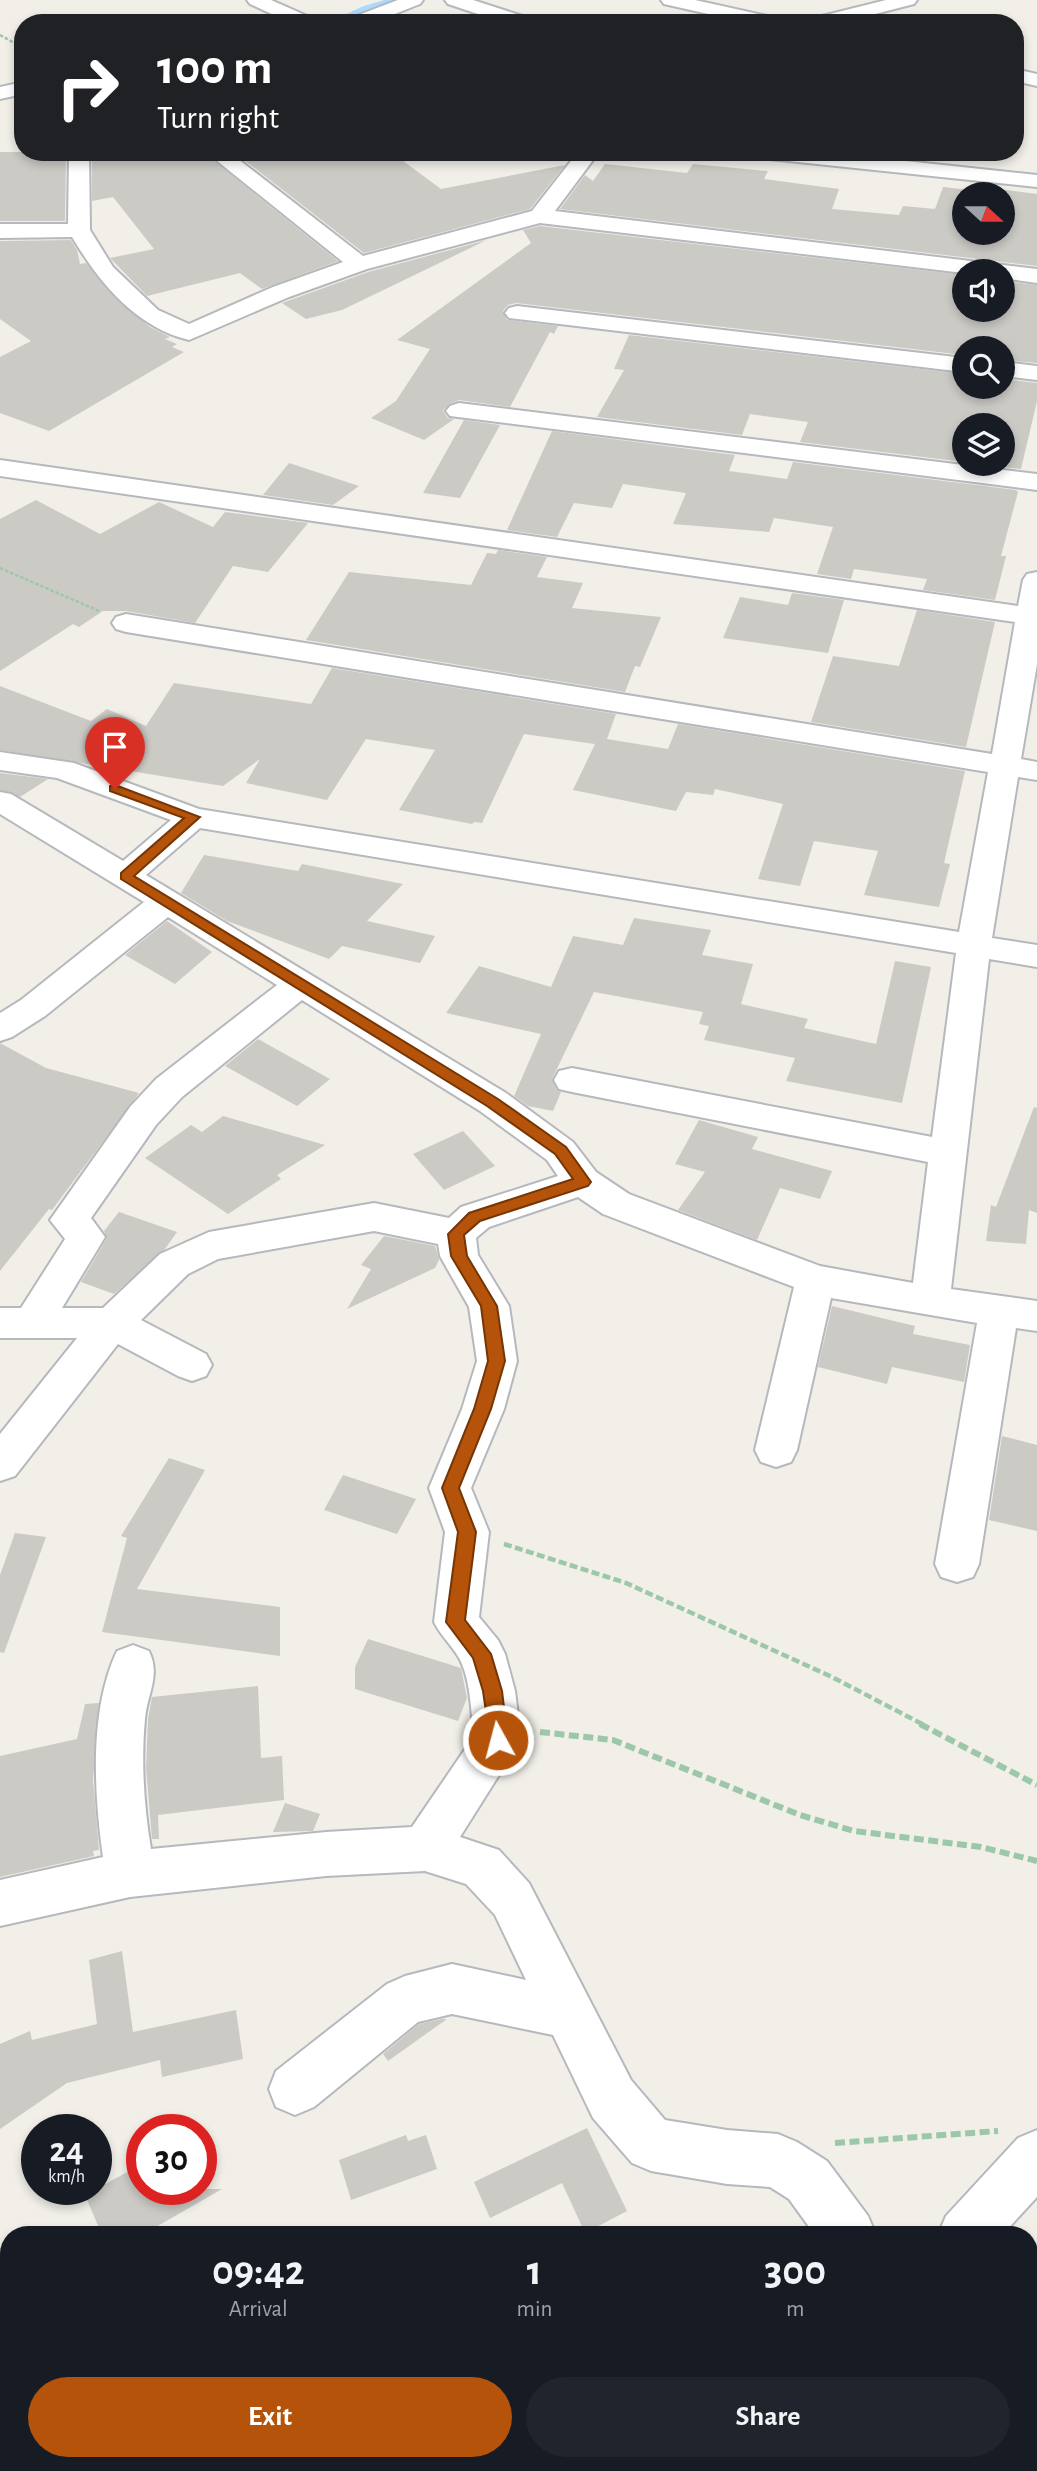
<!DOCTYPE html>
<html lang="en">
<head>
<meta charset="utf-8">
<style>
  body { margin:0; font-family:"Alegreya Sans",sans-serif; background:#20242c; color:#f1f3f6; height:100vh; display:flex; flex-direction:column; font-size:26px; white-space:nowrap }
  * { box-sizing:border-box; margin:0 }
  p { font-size:23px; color:#9ea1a6 }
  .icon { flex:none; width:38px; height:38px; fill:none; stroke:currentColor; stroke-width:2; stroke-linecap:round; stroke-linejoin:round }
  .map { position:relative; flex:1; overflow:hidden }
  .details { position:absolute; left:0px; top:2226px; width:1038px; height:245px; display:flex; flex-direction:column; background:#171b24; border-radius:28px 28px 0 0; box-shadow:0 4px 10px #0003 }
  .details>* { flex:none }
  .top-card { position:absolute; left:14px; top:14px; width:1010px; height:147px; border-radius:28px; box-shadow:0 4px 10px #0003; background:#202124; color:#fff; overflow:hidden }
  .needle { width:46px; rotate:111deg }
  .buttons { position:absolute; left:952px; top:182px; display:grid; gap:14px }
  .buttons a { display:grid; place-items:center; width:63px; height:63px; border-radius:50%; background:#171b24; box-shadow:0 4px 10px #0003; font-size:35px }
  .speed { position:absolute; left:21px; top:2114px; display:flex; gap:14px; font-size:35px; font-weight:700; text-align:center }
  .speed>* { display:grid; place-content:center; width:91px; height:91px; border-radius:50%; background:#171b24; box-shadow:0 4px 10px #0003; line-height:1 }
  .speed small { font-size:18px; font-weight:400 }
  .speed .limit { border:10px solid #d22; background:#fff; color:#111 }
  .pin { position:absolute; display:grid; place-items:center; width:60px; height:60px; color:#fff; margin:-72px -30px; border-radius:50% 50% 50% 0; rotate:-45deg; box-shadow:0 0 7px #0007 }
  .pin .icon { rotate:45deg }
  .me { position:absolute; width:77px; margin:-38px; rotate:353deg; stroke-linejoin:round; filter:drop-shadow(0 0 5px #0008) }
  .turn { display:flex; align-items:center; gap:24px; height:147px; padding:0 28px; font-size:32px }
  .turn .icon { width:91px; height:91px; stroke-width:2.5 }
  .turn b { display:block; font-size:49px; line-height:60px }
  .eta { display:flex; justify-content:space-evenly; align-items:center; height:119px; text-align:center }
  .eta b { font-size:42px; font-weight:600; line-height:49px }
  .button { display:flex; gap:14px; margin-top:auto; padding:14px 28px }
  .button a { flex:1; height:80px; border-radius:42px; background:#b45309; color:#fff; font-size:28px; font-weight:600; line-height:80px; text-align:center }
  .button a+a { background:#20242c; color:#f1f3f6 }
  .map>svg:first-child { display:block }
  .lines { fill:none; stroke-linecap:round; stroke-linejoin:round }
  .stream { stroke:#aadaff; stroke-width:5 }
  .building { fill:#cccac5; fill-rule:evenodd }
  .minor-casing { stroke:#b5b8bc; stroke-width:4 }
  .path-far2 { stroke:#9cc7a9; stroke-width:2.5; stroke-dasharray:3.5 2; stroke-linecap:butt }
  .path-far1 { stroke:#9cc7a9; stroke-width:4.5; stroke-dasharray:8 3.5; stroke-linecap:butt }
  .path { stroke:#9cc7a9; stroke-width:6; stroke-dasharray:10 4.5; stroke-linecap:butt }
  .minor { fill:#fff; fill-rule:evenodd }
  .route { fill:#b45309; stroke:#753606; stroke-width:2 }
</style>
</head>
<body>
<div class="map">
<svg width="1037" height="2471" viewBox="0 0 1037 2471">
  <rect width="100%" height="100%" fill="#f1efe8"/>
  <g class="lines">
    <path class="stream" d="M 333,23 L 363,9 L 393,0"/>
  </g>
  <path class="building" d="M 0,152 L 45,152 L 50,161 L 66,158 L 65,221 L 0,221 Z
    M 106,152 L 203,152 L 338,261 L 262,289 L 240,273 L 147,296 L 110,258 L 154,249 L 113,197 L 92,201 L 92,154 Z
    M 234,152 L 391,152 L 441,189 L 565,165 L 530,209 L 364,253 Z
    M 605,164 L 687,173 L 693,164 L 768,171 L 764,179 L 839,189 L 832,209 L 899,215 L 903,206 L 935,209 L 943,187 L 997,193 L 998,189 L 1037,194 L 1037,266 L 560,209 L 585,175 L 593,181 ZM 964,194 L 1003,194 L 1003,233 L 964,233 Z
    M 540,226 L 964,275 L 964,310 L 1003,310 L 1003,281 L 1037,285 L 1037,363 L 1003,360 L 1003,348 L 964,348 L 964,355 L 516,303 L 508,305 L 503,311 L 507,320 L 558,326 L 554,334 L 550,332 L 510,407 L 459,400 L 449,404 L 443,411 L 448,418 L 454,419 L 424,440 L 371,418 L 396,401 L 430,349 L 397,340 L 531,243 L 523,230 Z
    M 71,240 L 77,250 L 80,264 L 86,263 L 119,302 L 150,327 L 170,337 L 165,339 L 177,344 L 172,347 L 184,352 L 49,431 L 0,413 L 0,357 L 31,341 L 0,319 L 0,241 Z
    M 487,240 L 342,310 L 306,319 L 282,303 L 368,272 Z
    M 629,335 L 964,374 L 964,387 L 1003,387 L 1003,379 L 1037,383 L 1037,401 L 1021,469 L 975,464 L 1003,464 L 1003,425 L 964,425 L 964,462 L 800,442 L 808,422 L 750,414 L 742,435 L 597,417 L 624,370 L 614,369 Z
    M 464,420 L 500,425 L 460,498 L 423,493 Z
    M 552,431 L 735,455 L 729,471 L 787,479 L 793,462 L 1016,490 L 1018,492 L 1001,556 L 1006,556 L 995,600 L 923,590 L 927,579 L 854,569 L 851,579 L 817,574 L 833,527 L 774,518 L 769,532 L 673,524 L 686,493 L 623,484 L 612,508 L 574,503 L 557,537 L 507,530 Z
    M 289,463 L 359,486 L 333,505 L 263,495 Z
    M 36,500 L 100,534 L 159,502 L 213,527 L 225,512 L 308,523 L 268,572 L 233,566 L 195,623 L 126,611 L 103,611 L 79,627 L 73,624 L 0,671 L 0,519 Z
    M 498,550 L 547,557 L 537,577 L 583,583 L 572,608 L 661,617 L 640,667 L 635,666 L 625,692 L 306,640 L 349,572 L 471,585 L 487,553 L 496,554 Z
    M 792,593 L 844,600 L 828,653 L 723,638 L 740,597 L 788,605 Z
    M 917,610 L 995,622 L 966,747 L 811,722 L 833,656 L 899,666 Z
    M 332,668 L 616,714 L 607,739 L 668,749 L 678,724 L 965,771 L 944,863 L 950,864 L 939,907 L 864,895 L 878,851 L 814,841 L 800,886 L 758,879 L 783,804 L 715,789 L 713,795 L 686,792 L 676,811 L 573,790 L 595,744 L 524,734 L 482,823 L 474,822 L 472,824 L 399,810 L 435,750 L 366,739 L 327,800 L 246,783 L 260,759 L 223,786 L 0,750 L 0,686 L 91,721 L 107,709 L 146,726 L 174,683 L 311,704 Z
    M 0,773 L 48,779 L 20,797 L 0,790 Z
    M 204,855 L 298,871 L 302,864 L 403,884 L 367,921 L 435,936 L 420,963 L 342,946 L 329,959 L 227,921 L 181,893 Z
    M 634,918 L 711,930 L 702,955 L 753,964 L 741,1004 L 808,1019 L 804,1028 L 876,1044 L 895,961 L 931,967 L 902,1103 L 786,1081 L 795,1058 L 704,1040 L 709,1026 L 699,1024 L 703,1012 L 594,992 L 552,1079 L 557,1090 L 561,1092 L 553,1111 L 528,1106 L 514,1096 L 541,1034 L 446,1013 L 479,966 L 551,987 L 573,936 L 623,945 Z
    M 167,921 L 212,952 L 175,984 L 125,955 Z
    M 258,1039 L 330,1079 L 297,1106 L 225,1066 Z
    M 0,1043 L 46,1068 L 139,1093 L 52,1210 L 49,1209 L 0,1271 Z
    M 1034,1107 L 1037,1108 L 1037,1213 L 1029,1210 L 1026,1244 L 986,1241 L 991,1205 L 996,1207 Z
    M 223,1116 L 325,1145 L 277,1175 L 281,1179 L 228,1214 L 145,1158 L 191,1125 L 202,1132 Z
    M 699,1120 L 758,1137 L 752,1149 L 832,1171 L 820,1199 L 780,1188 L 757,1240 L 678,1210 L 705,1172 L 675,1164 Z
    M 463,1131 L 495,1166 L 444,1190 L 413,1154 Z
    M 119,1212 L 177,1232 L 165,1249 L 114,1294 L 81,1282 L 107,1238 L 104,1231 Z
    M 384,1236 L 435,1246 L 439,1260 L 435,1268 L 347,1309 L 371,1269 L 361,1265 Z
    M 832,1306 L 915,1326 L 913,1334 L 970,1345 L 964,1382 L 892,1367 L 887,1384 L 818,1367 Z
    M 1002,1436 L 1037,1445 L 1037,1531 L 989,1520 Z
    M 169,1458 L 205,1470 L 137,1589 L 280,1607 L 280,1656 L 102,1632 L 127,1538 L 121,1536 Z
    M 343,1475 L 416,1499 L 397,1534 L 324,1510 Z
    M 15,1533 L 46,1537 L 4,1653 L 0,1652 L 0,1575 Z
    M 368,1639 L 461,1668 L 467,1698 L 458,1721 L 355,1689 L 355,1667 Z
    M 258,1686 L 261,1758 L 282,1756 L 284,1800 L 158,1815 L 159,1839 L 152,1839 L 146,1768 L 148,1719 L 152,1697 Z
    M 99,1703 L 93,1780 L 99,1850 L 93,1851 L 94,1856 L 0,1877 L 0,1756 L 77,1739 L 85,1704 Z
    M 285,1803 L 320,1814 L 313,1831 L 273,1832 Z
    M 122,1951 L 133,2032 L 236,2010 L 243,2059 L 162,2077 L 160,2060 L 67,2083 L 0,2129 L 0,2044 L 30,2031 L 32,2040 L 97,2024 L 89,1960 Z
    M 442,2019 L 447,2019 L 388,2061 L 383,2054 L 419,2024 Z
    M 587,2128 L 627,2211 L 585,2233 L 562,2183 L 490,2218 L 474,2182 Z
    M 406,2135 L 408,2141 L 426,2135 L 437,2169 L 351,2200 L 339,2160 Z
    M 142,2164 L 142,2189 L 222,2189 L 142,2235 L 102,2235 L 85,2195 Z"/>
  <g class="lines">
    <g class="minor-casing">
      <path id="minor" d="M 247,0 L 271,0 L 314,19 L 316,23 L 291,23 L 250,4 Z
        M 398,0 L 423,0 L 420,4 L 372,23 L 346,23 L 348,19 Z
        M 445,0 L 473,0 L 532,19 L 534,23 L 505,23 L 448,4 Z
        M 661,0 L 695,0 L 781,19 L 783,23 L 748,23 L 664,4 Z
        M 886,0 L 917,0 L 914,4 L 840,23 L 808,23 L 810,19 Z
        M 1015,69 L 1037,74 L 1037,86 L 1015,81 Z
        M 23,82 L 23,94 L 0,99 L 0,87 Z
        M 69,152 L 89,152 L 90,230 L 113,267 L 158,310 L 189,324 L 273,287 L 343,262 L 206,152 L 229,152 L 363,256 L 532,211 L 578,152 L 599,152 L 555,211 L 1037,269 L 1037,283 L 1003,278 L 1003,271 L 964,271 L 964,273 L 540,223 L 367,269 L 289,297 L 189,340 C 135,327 99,282 72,237 L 0,238 L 0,224 L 68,224 Z
        M 749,152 L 821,152 L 1037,175 L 1037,187 L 759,158 L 752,156 Z
        M 517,306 L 964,358 L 964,372 L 509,318 L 505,313 L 509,308 Z
        M 1003,362 L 1037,366 L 1037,380 L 1003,376 Z
        M 459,403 L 1037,474 L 1037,490 L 450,416 L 446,411 L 450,406 Z
        M 0,460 L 1018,606 L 1023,580 L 1027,574 L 1037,572 L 1037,664 L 1021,759 L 1037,762 L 1037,780 L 1018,777 L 992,938 L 1037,945 L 1037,967 L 989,959 L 951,1289 L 1037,1301 L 1037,1331 L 1016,1328 L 979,1564 L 973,1577 L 957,1582 L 941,1577 L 935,1564 L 977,1323 L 831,1298 L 797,1450 L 791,1462 L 776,1467 L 761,1462 L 755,1450 L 794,1287 L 603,1214 L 578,1197 L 489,1227 L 476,1238 L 478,1255 L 509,1306 L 517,1361 L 504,1409 L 471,1488 L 489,1532 L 479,1617 L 498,1640 L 505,1654 L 515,1691 L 521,1740 L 460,1837 L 499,1850 L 529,1883 L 631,2080 L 665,2120 L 727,2130 L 778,2134 L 797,2142 L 827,2161 L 868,2216 L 876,2235 L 815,2235 L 789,2199 L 770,2187 L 727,2184 L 651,2171 L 632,2163 L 593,2118 L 553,2035 L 452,2014 L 418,2022 L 314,2107 L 295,2115 L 276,2107 L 269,2089 L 276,2071 L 387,1984 L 405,1976 L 452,1964 L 526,1980 L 495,1915 L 466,1884 L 425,1871 L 326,1876 L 130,1897 L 0,1926 L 0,1880 L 103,1857 C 94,1794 89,1710 117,1651 L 133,1645 L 149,1651 C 161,1676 147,1694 145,1719 C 141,1763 144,1806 151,1849 L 326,1832 L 412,1827 L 474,1736 C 471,1713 471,1686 462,1664 C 456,1649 441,1637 434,1622 L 445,1532 L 429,1488 L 462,1409 L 477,1361 L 469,1307 L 440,1256 L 438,1244 L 374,1231 L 218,1259 L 188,1274 L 141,1320 L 206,1354 L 212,1365 L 206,1376 L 192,1381 L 178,1376 L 118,1344 L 15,1476 L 0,1481 L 0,1434 L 77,1338 L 0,1338 L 0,1308 L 21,1308 L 65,1239 L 50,1220 L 130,1107 L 156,1079 L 277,985 L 168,917 L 45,1016 L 12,1037 L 0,1041 L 0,1013 L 21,1000 L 144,902 L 0,814 L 0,792 L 11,794 L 123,861 L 171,820 L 57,778 L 0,770 L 0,752 L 74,763 L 199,809 L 959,932 L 988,772 L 126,632 L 116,629 L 112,623 L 116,617 L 126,614 L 992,754 L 1015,622 L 0,476 ZM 200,828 L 956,953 L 932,1137 L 572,1068 L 559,1071 L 554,1080 L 559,1089 L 572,1092 L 928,1162 L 913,1283 L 820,1266 L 629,1194 L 596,1172 L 573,1142 L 506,1093 L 146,875 ZM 302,1000 L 480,1111 L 547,1160 L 558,1176 L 461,1207 L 449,1218 L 374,1203 L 209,1232 L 160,1254 L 103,1308 L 62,1308 L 105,1237 L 91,1218 L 156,1125 L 182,1097 Z
        M 1037,2130 L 1037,2197 L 1002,2235 L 938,2235 L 946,2216 L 1018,2138 Z
        M 1029,2447 L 1037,2463 L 1037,2471 L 977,2471 L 974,2462 L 1029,2462 Z"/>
    </g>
    <path class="path-far2" d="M 0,35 L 23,48
      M 0,568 L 99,611"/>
    <path class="path-far1" d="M 504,1544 L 626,1583 L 832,1677 L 924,1725"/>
    <path class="path" d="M 920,1724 L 1037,1785
      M 540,1732 L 613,1740 L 800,1815 L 854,1831 L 981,1847 L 1037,1861
      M 835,2143 L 998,2131"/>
    <use href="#minor" class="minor"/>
  </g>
  <path class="route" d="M 115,785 L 200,817 L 134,876 L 498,1099 L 566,1147 L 591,1182 L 588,1186 L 480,1221 L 464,1235 L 467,1256 L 497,1306 L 505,1361 L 491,1409 L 459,1488 L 476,1532 L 465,1620 L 491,1654 L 502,1691 L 508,1740 L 505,1746 L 498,1748 L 491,1746 L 483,1691 L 473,1658 L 446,1622 L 458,1532 L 442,1488 L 474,1409 L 488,1361 L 481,1306 L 451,1256 L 448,1234 L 469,1213 L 573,1179 L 555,1154 L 487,1106 L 121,879 L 121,873 L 184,818 L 110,791 L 110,786 Z"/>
</svg>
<div class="buttons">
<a><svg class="needle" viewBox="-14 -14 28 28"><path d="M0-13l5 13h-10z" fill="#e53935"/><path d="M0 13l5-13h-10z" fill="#9ea1a6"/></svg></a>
<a><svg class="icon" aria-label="sound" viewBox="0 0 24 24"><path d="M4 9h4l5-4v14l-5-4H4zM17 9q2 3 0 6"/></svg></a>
<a><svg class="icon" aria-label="search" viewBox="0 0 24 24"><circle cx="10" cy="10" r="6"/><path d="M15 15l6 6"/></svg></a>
<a><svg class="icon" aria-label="layers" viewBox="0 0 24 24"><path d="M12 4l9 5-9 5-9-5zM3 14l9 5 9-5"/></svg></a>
</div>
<div class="speed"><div>24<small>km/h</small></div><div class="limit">30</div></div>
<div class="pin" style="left:115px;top:789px;background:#d93025"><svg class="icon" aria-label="arrive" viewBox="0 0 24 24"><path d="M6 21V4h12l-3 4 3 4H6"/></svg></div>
<svg class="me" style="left:498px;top:1740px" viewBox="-20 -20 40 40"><circle r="17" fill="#b45309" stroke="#fff" stroke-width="3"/><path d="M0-11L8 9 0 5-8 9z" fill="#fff"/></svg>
<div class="top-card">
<div class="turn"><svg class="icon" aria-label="right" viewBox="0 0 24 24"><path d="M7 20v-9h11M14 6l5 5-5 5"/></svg><div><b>100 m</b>Turn right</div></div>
</div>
<section class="details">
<div class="eta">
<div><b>09:42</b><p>Arrival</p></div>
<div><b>1</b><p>min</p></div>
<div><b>300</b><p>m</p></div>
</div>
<div class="button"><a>Exit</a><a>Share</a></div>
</section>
</div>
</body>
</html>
